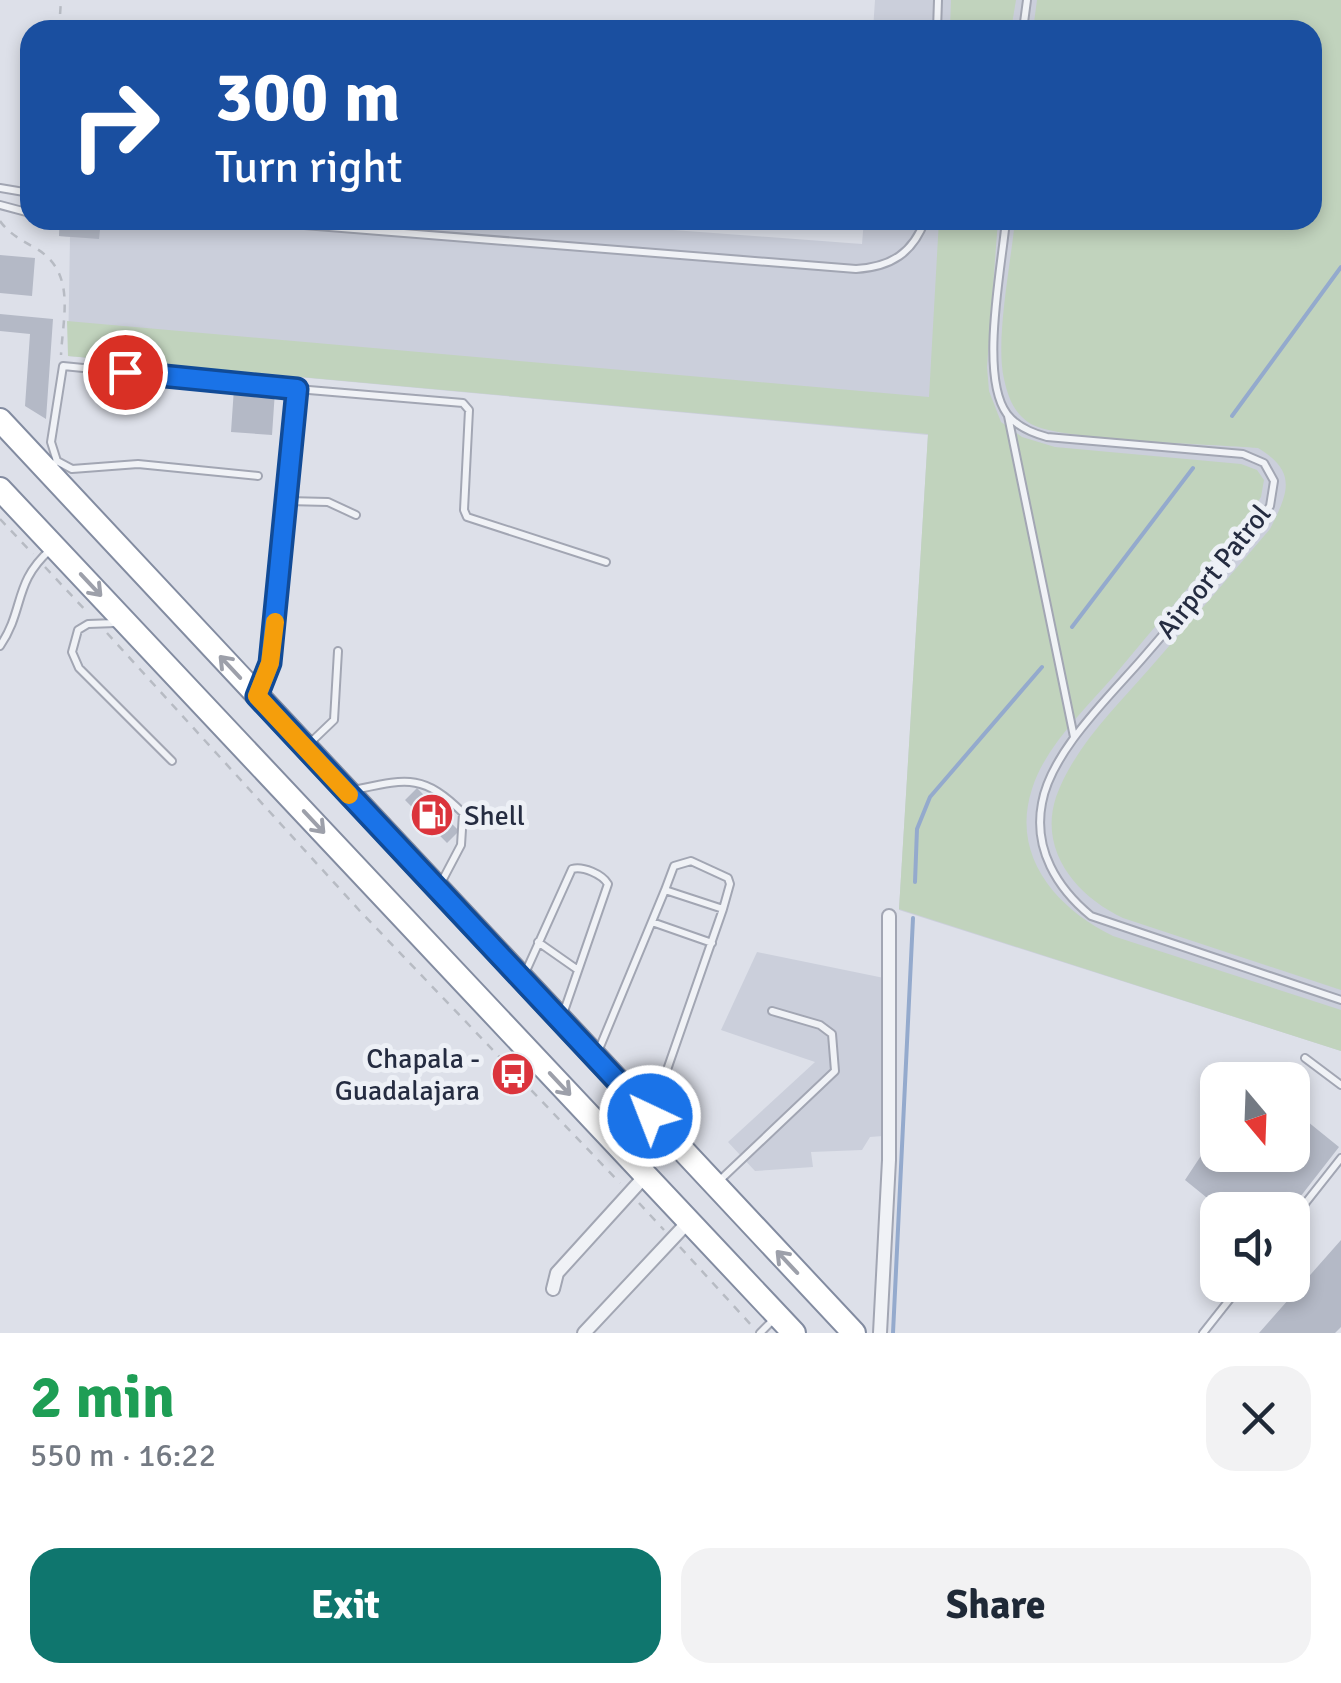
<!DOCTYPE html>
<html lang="en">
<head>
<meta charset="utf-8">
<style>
  body { margin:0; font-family:Signika,sans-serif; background:#f2f2f3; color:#1f2937; height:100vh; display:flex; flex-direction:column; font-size:38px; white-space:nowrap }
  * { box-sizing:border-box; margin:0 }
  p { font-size:32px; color:#747a83 }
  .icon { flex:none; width:55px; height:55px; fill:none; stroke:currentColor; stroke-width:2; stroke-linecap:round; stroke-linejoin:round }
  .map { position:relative; height:1333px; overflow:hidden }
  .sheet { display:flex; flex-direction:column; background:#fff; flex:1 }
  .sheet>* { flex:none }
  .guide { position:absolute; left:20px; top:20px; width:1302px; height:210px; border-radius:30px; box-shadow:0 5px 15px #0003; background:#1a4fa0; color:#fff; overflow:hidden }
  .needle { width:65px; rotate:161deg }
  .tools { position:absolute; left:1200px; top:1062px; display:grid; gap:20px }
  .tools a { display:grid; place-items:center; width:110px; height:110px; border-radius:20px; background:#fff; box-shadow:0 5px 15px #0003; font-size:50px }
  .pin { position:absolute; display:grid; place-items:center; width:85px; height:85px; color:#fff; margin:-42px; border:5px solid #fff; border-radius:50%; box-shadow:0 2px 10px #0007 }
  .me { position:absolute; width:110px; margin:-55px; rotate:317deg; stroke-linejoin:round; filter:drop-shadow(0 0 8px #0008) }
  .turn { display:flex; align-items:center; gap:35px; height:210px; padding:0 30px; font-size:45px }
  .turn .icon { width:130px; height:130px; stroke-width:2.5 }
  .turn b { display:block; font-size:70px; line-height:85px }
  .round { display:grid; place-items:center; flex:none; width:105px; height:105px; border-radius:30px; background:#f2f2f3 }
  .summary { display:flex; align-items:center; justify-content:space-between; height:170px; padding:0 30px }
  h1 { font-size:60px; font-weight:700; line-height:75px; color:#1e9e55 }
  .primary-button { display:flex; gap:20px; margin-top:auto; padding:20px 30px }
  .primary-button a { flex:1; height:115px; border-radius:30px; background:#0f766e; color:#fff; font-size:40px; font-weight:700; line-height:115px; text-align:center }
  .primary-button a+a { background:#f2f2f3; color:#1f2937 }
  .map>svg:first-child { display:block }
  .built { fill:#cbcfdb }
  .green { fill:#c1d3bd }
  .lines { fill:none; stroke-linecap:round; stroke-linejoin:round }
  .stream { stroke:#94aacd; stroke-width:4 }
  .building { fill:#b4b9c6 }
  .service-casing { stroke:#a2a6b3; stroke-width:10 }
  .minor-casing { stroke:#a2a6b3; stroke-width:16 }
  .trunk-casing { stroke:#838ca1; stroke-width:26 }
  .path { stroke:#b7bbc3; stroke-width:2.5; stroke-dasharray:8 8; stroke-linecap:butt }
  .service { stroke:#f0f2f6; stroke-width:6 }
  .minor { stroke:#f0f2f6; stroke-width:12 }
  .trunk { stroke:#fff; stroke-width:22 }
  .oneway { stroke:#9da0aa }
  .route-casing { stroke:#114b97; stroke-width:25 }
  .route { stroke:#1a73e8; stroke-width:18 }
  .slow { stroke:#f59e0b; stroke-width:18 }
  .labels { text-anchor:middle; stroke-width:10; stroke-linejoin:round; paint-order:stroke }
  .street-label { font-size:28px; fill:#252c41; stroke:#edf0f6 }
  .poi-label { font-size:28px; fill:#252c41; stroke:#edf0f6; text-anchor:start }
</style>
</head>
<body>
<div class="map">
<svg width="1341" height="1333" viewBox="0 0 1341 1333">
  <rect width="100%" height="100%" fill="#dde0e9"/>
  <path class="built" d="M 875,0 L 1341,0 L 1341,1051 L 899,910 L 928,435 L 68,356 L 70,237 L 59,236 L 60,220 L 538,220 L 862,244 L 864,220 L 1312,220 L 1312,30 L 873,30 Z
    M 757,952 L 884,978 L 883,1136 L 870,1137 L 862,1150 L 811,1152 L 813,1167 L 755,1171 L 728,1142 L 815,1062 L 721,1030 Z"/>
  <path class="green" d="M 951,0 L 1016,0 L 1011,30 L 950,30 Z
    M 1037,0 L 1341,0 L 1341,990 L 1123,918 C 1078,897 1038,852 1056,797 C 1074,747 1116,707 1150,668 C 1190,622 1230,576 1270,529 C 1288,493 1298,472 1258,448 C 1214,444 1061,441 1031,424 C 1014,414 1008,397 1004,379 C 995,340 1011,263 1015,220 L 1312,220 L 1312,30 L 1033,30 Z
    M 939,220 L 998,220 L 987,367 L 989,391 L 1001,422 L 1022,437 L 1055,447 L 1241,464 L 1257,470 L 1264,480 L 1261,497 L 1247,519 C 1202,571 1157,624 1113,677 C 1084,710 1045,747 1032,789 C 1010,856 1057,909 1113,936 L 1341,1010 L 1341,1051 L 899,909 L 928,434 L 68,356 L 67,321 L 929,397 Z"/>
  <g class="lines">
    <path class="stream" d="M 1232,416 L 1341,267
      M 1072,627 L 1193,468
      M 915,882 L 917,829 L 930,797 L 1042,667
      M 893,1333 L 913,918"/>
  </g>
  <path class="building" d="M 60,220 L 101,220 L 99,239 L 59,236 Z
    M 0,255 L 35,258 L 32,296 L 0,293 Z
    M 0,314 L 53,319 L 46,419 L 25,406 L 30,334 L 0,331 Z
    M 234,388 L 275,391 L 272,435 L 231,432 Z
    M 417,788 L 459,831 L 447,843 L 405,800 Z
    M 1292,1109 L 1339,1147 L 1290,1210 L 1222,1210 L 1185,1180 L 1218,1130 L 1218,1155 L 1292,1155 Z
    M 1341,1240 L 1341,1327 L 1335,1333 L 1259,1333 Z"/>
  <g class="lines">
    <g class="service-casing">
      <path id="service" d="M 937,30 L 938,0
        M 1023,30 L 1027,0
        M 0,188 L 30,193
        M 0,205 L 30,213
        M 242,220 L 856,269 C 891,267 913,253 925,220
        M 1006,220 C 1002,266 979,376 1007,414 C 1017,427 1032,433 1047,437 L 1243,454 L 1264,463 L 1274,481 L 1270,506 L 1257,524 C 1219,569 1181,614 1142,659 C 1109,697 1051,752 1042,803 C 1033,849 1057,888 1091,916 L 1341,1000
        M 101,224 L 139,220
        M 297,389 L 463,403 L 469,410 L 464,510 L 467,517 L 606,562
        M 1008,416 L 1074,737
        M 57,461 L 72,469 L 138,464 L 258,476
        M 51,466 L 57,461 L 51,442 L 63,366 L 297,389 L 271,663 L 260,689
        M 287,501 L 328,502 L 356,515
        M 116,623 L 88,624 L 78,630 L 72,652 L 79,668 L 172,761
        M 0,646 C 25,609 13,583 50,550
        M 310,743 L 334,720 L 338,651
        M 354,790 C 406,779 423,773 463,813 L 461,845 L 441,883
        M 665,890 L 674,866 L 691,861 L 728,878 L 730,884 L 723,909
        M 652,922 L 712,943
        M 538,942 L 578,970
        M 526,971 L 572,869 C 583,866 602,874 608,884 L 563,1014
        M 597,1054 L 665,890 L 723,909 L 653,1110
        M 1305,1058 L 1341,1085
        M 718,1182 L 835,1071 L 832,1034 L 820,1025 L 772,1011
        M 1292,1220 L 1341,1158
        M 760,1333 L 773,1320
        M 1203,1333 L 1241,1285"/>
    </g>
    <g class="minor-casing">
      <path id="minor" d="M 553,1289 L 557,1273 L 646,1175
        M 584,1333 L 689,1221
        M 880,1333 L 889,1160 L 889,916"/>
    </g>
    <g class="trunk-casing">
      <path id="trunk" d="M 0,420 L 854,1333
        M 0,489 L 794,1333"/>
    </g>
    <path class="path" d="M 59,30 L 61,0
      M 0,221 C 9,234 23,241 37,249 C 76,273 63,316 61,355
      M 0,519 L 33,554
      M 45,567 L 88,613
      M 107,633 L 359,910 L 620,1183
      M 639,1203 L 664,1230
      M 680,1247 L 752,1326"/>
    <use href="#service" class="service"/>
    <use href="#minor" class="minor"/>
    <use href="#trunk" class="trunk"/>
  </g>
  <defs><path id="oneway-shaft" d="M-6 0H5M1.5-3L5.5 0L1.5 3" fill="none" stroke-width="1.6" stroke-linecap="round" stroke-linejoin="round" transform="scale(2.5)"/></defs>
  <g class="oneway">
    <use href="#oneway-shaft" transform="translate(91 585) rotate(47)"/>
    <use href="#oneway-shaft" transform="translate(230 667) rotate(-133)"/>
    <use href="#oneway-shaft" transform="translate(314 822) rotate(47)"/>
    <use href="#oneway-shaft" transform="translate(560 1084) rotate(47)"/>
    <use href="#oneway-shaft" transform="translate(787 1262) rotate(-133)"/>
  </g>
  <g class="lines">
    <g class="route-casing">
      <path id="route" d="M 125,372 L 297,389 L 270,663 L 257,696 L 650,1116"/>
    </g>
    <use href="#route" class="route"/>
    <path class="slow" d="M 275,622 L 270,663 L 257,696 L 349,795"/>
  </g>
  <defs>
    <g id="fuel-disc" transform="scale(2.25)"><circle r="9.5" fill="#db343c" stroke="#edf0f6"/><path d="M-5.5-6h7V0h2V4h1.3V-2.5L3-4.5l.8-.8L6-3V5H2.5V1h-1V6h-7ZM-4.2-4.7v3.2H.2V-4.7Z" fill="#fff"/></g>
    <g id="bus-disc" transform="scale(2.25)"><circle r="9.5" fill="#db343c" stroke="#edf0f6"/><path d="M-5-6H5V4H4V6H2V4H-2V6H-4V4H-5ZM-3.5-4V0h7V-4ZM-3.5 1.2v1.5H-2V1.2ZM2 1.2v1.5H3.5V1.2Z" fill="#fff"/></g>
  </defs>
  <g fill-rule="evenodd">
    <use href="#fuel-disc" x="432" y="815"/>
    <use href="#bus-disc" x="513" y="1074"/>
  </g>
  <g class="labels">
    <g class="street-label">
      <text transform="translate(1213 571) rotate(-51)" y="10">Airport Patrol</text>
    </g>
    <g class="poi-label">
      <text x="464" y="825">Shell</text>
      <text x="480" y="1068" text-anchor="end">Chapala -<tspan x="480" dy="32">Guadalajara</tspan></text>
    </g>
  </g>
</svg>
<div class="tools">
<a><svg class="needle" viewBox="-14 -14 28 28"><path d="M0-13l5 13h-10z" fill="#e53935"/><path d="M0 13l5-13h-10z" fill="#747a83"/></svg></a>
<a><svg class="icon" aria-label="sound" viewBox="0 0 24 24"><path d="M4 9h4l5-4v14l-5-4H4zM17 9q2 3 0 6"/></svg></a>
</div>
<div class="pin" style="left:125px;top:372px;background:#d93025"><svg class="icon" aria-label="arrive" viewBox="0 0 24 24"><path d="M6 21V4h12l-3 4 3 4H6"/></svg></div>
<svg class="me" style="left:650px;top:1116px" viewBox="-20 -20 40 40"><circle r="17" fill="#1a73e8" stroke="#fff" stroke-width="3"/><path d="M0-11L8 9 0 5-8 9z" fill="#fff"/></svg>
<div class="guide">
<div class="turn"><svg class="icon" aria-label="right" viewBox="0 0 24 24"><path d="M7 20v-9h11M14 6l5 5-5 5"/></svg><div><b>300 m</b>Turn right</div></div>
</div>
</div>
<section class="sheet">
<div class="summary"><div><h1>2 min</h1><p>550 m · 16:22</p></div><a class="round"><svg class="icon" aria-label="close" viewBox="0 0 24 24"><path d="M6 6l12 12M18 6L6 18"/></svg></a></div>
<div class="primary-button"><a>Exit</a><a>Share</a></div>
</section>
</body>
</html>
